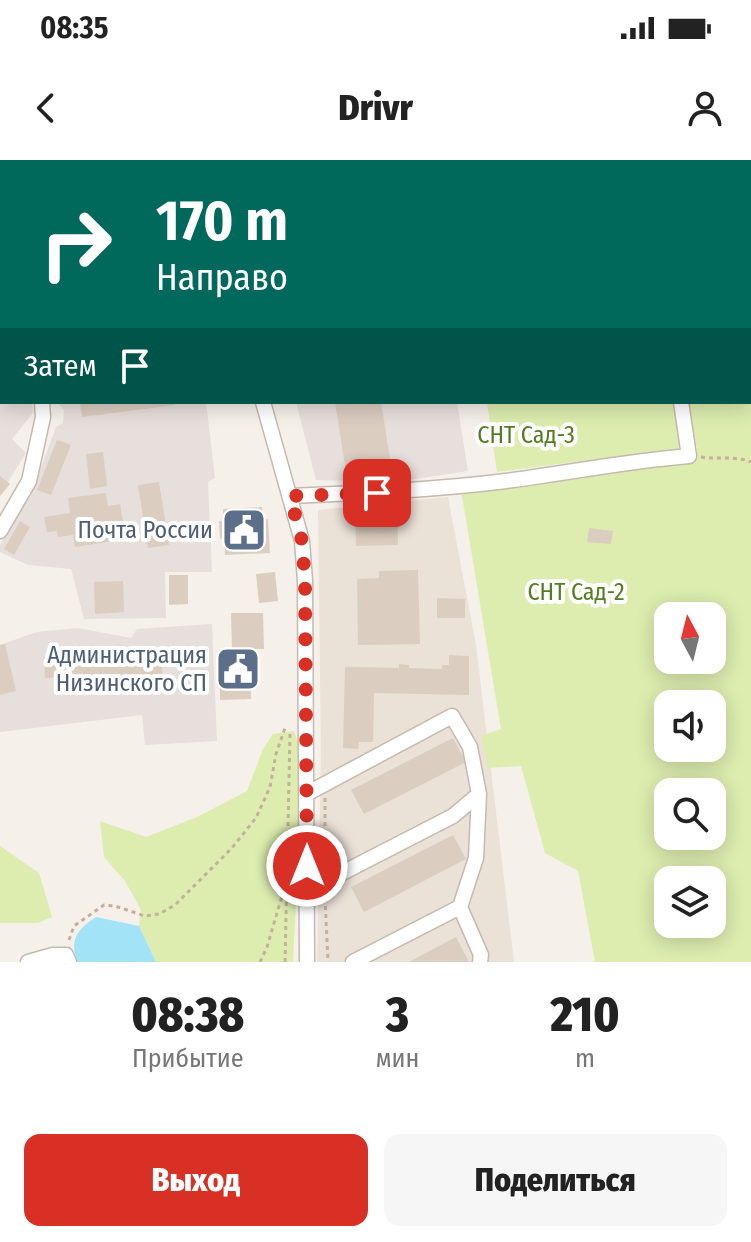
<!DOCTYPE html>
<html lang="ru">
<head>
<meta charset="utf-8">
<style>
  body { margin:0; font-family:"Fira Sans Condensed",sans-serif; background:#f6f6f6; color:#222; height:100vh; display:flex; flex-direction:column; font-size:30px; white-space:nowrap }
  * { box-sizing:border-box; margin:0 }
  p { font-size:26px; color:#767676 }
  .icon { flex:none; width:44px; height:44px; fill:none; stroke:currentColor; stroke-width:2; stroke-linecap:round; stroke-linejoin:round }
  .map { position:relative; height:802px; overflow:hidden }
  .drawer { display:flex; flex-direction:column; background:#fff; flex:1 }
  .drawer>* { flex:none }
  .hud { position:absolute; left:0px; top:0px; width:752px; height:244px; box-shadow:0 4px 20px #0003; background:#00695c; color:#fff; overflow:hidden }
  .needle { width:52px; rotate:353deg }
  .buttons { position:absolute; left:654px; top:442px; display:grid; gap:16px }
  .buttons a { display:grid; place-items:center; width:72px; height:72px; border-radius:16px; background:#fff; box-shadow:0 4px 20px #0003; font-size:40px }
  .pin { position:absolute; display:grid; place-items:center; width:68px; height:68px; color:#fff; margin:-34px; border-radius:16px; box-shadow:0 4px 12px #0006 }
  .me { position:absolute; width:88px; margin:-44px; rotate:0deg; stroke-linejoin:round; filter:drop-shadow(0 0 6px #0008) }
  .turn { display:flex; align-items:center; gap:28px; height:168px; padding:0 24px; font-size:36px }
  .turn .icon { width:104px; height:104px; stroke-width:2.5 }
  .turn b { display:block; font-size:56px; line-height:68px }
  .then { display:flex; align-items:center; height:76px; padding:0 24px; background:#0003; gap:16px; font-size:30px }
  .eta { display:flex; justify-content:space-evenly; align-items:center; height:136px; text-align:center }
  .eta b { font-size:48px; font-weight:800; line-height:56px }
  .primary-button { display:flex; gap:16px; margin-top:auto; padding:16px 24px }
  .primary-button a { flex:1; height:92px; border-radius:16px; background:#d93025; color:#fff; font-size:32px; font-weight:800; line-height:92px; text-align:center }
  .primary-button a+a { background:#f6f6f6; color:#222 }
  .status { display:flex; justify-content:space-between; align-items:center; height:56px; padding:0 40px; background:#fff; direction:ltr }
  .status svg { height:22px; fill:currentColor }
  header { display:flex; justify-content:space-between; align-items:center; height:104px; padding:0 24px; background:#fff; font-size:36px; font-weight:800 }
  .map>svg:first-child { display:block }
  .residential { fill:#eae1d7 }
  .industrial { fill:#e6dfdb }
  .green { fill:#dcedaf; fill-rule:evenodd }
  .water { fill:#a2e3f7 }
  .building { fill:#dccdc1 }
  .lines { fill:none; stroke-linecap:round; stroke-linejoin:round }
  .minor-casing { stroke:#c6b9ae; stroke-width:17 }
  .path { stroke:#c6af9b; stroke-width:3; stroke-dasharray:4 4; stroke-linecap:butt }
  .minor { stroke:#fff; stroke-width:14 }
  .route { stroke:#d93025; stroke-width:14; stroke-dasharray:0 25.2 }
  .labels { text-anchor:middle; stroke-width:8; stroke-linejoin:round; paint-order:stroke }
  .park-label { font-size:24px; fill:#547d22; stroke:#fff }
  .service-label { font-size:24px; fill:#4e5e75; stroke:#fff; text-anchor:end }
</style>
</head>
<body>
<div class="status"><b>08:35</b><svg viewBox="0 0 49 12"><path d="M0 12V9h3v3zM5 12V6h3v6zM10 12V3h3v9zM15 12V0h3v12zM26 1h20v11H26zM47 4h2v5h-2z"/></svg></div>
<header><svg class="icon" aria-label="back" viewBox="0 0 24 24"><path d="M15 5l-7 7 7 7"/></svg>Drivr<svg class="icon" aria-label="person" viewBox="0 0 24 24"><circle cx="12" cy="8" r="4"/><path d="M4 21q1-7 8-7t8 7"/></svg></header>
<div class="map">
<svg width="751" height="802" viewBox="0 0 751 802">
  <rect width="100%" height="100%" fill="#f6f0ea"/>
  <path class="residential" d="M 448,337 L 476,485 L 514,802 L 317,802 L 321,594 L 318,350 Z"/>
  <path class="industrial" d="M 0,160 L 2,160 L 2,242 L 32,242 L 33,253 L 12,279 L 26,293 L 0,335 Z
    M 57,242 L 206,242 L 215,318 L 208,322 L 212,412 L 165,412 L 166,458 L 84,459 L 71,409 L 28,405 L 0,392 L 0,385 L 31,334 L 56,267 L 63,263 L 64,250 Z
    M 296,242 L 457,242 L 468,311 L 395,322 L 316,320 Z
    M 212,464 L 217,581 L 145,585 L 142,555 L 0,572 L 0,485 L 37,472 L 78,468 L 131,478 L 137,469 Z"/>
  <path class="green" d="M 455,0 L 751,0 L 751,802 L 595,802 L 578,711 L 545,693 L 521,606 L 488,608 L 481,576 L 501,569 L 461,330 L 693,302 L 698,286 L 497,312 L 487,243 L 750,242 L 750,2 ZM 668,456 L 712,456 L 712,500 L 668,500 ZM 668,544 L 712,544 L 712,588 L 668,588 ZM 668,632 L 712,632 L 712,676 L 668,676 ZM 668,720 L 712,720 L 712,764 L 668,764 Z
    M 294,571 L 299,584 L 299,681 L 293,802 L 156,802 L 139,766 L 141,750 L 125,721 L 104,697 L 100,661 L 146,677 L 197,657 L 247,631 L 263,589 L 273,574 Z
    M 0,686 L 39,713 L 52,757 L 38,763 L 0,763 Z"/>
  <path class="water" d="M 96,757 L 139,766 L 156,802 L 78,802 C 68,780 78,769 96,757 Z"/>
  <path class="building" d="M 80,242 L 175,242 L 175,245 L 82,257 Z
    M 335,242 L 381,242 L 391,305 L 346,312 Z
    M 57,280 L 71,285 L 51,335 L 37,330 Z
    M 103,292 L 107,326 L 90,329 L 86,294 Z
    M 0,316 L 10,324 L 0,336 Z
    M 159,322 L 169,385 L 148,388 L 138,325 Z
    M 106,333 L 108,346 L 120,344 L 123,361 L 111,363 L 114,381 L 75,387 L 73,375 L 58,377 L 57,371 L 47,372 L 44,357 L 70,353 L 68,338 Z
    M 397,344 L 398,385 L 356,386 L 355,345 Z
    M 262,347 L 263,360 L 268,359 L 270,393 L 225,395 L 224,378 L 220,379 L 219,361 L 223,361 L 223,349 Z
    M 20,361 L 30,367 L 14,395 L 4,389 Z
    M 589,368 L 613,371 L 611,384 L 587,382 Z
    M 418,410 L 420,484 L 358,485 L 357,419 L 379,418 L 379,411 Z
    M 275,412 L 278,441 L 259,443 L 256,414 Z
    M 169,415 L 188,415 L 188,444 L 169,445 Z
    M 123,421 L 124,452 L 95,454 L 94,422 Z
    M 437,438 L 465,439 L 465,458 L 437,458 Z
    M 231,453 L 263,453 L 264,489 L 250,489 L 251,539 L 220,540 L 219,490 L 232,490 Z
    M 5,484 L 16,531 L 0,535 L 0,485 Z
    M 162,494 L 162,515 L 45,518 L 44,497 Z
    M 449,495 L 469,496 L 469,535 L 374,533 L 373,582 L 359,582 L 358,589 L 343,588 L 345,507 L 399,508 L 399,504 L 409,505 L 409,508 L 442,509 L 442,505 L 449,505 Z
    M 453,578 L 466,602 L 364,654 L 351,630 Z
    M 453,675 L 466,699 L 364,752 L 351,727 Z
    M 456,777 L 469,802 L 409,802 Z"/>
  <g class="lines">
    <g class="minor-casing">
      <path id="minor" d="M 221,0 L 222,2
        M 644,0 L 645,2
        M 72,2 L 73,0
        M 0,150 L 2,150
        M 263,242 L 302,381 L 305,421 L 307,802
        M 290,336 C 362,333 434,330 506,321 C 567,313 628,301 689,296 L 681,242
        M 0,371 L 29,321 L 43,257 L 42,242
        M 308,633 L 452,556 L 470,587 L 479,634 L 476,698 L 460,747 L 481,795 L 480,802
        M 307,731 L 453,656 L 479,634
        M 28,802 L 53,795 L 66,795 L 69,802
        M 353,802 L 460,747"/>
    </g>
    <path class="path" d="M 701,297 C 718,300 735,295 751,302
      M 325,706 L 325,638
      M 325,738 L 328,802
      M 69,780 L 74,766 L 104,745 L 115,746 L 145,756 L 159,754 L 175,745 L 231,689 L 256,658 L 270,627 L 276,594 L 286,565
      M 260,802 L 267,787 L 285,726
      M 285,802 L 290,574"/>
    <use href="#minor" class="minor"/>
  </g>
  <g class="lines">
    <path class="route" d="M 307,706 L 305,421 L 302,381 L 290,336 L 377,333"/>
  </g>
  <defs>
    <g id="civic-square" transform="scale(2.3)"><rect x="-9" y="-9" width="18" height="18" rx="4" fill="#5c6f8a" stroke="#fff"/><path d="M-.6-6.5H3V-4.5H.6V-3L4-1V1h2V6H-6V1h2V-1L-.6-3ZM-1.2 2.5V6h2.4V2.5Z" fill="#fff"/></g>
  </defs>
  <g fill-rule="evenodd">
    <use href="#civic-square" x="244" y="370"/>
    <use href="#civic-square" x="238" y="509"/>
  </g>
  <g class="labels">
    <g class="park-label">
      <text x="526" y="283">СНТ Сад-3</text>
      <text x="576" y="440">СНТ Сад-2</text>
    </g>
    <g class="service-label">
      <text x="213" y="378">Почта России</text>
      <text x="207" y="503">Администрация<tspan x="207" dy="28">Низинского СП</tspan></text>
    </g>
  </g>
</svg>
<div class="buttons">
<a><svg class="needle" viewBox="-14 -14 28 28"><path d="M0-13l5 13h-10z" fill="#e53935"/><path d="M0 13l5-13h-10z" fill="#767676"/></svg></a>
<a><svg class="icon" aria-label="sound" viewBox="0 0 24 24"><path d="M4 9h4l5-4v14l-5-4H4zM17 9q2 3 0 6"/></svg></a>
<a><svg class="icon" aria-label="search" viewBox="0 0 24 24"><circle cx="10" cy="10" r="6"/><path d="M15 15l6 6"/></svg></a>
<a><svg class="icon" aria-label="layers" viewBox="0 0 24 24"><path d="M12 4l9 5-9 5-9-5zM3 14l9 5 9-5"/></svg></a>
</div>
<div class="pin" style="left:377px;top:333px;background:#d93025"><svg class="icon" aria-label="arrive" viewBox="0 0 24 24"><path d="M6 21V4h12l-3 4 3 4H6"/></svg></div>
<svg class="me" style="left:307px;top:706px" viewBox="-20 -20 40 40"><circle r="17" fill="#d93025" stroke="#fff" stroke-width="3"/><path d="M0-11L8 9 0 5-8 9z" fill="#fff"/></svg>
<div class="hud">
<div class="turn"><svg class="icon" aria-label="right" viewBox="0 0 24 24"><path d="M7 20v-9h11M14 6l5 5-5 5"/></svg><div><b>170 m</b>Направо</div></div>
<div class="then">Затем<svg class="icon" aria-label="arrive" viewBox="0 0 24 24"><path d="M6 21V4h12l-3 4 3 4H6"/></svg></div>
</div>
</div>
<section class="drawer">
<div class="eta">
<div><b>08:38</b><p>Прибытие</p></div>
<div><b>3</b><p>мин</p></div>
<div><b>210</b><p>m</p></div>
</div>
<div class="primary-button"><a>Выход</a><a>Поделиться</a></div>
</section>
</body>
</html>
